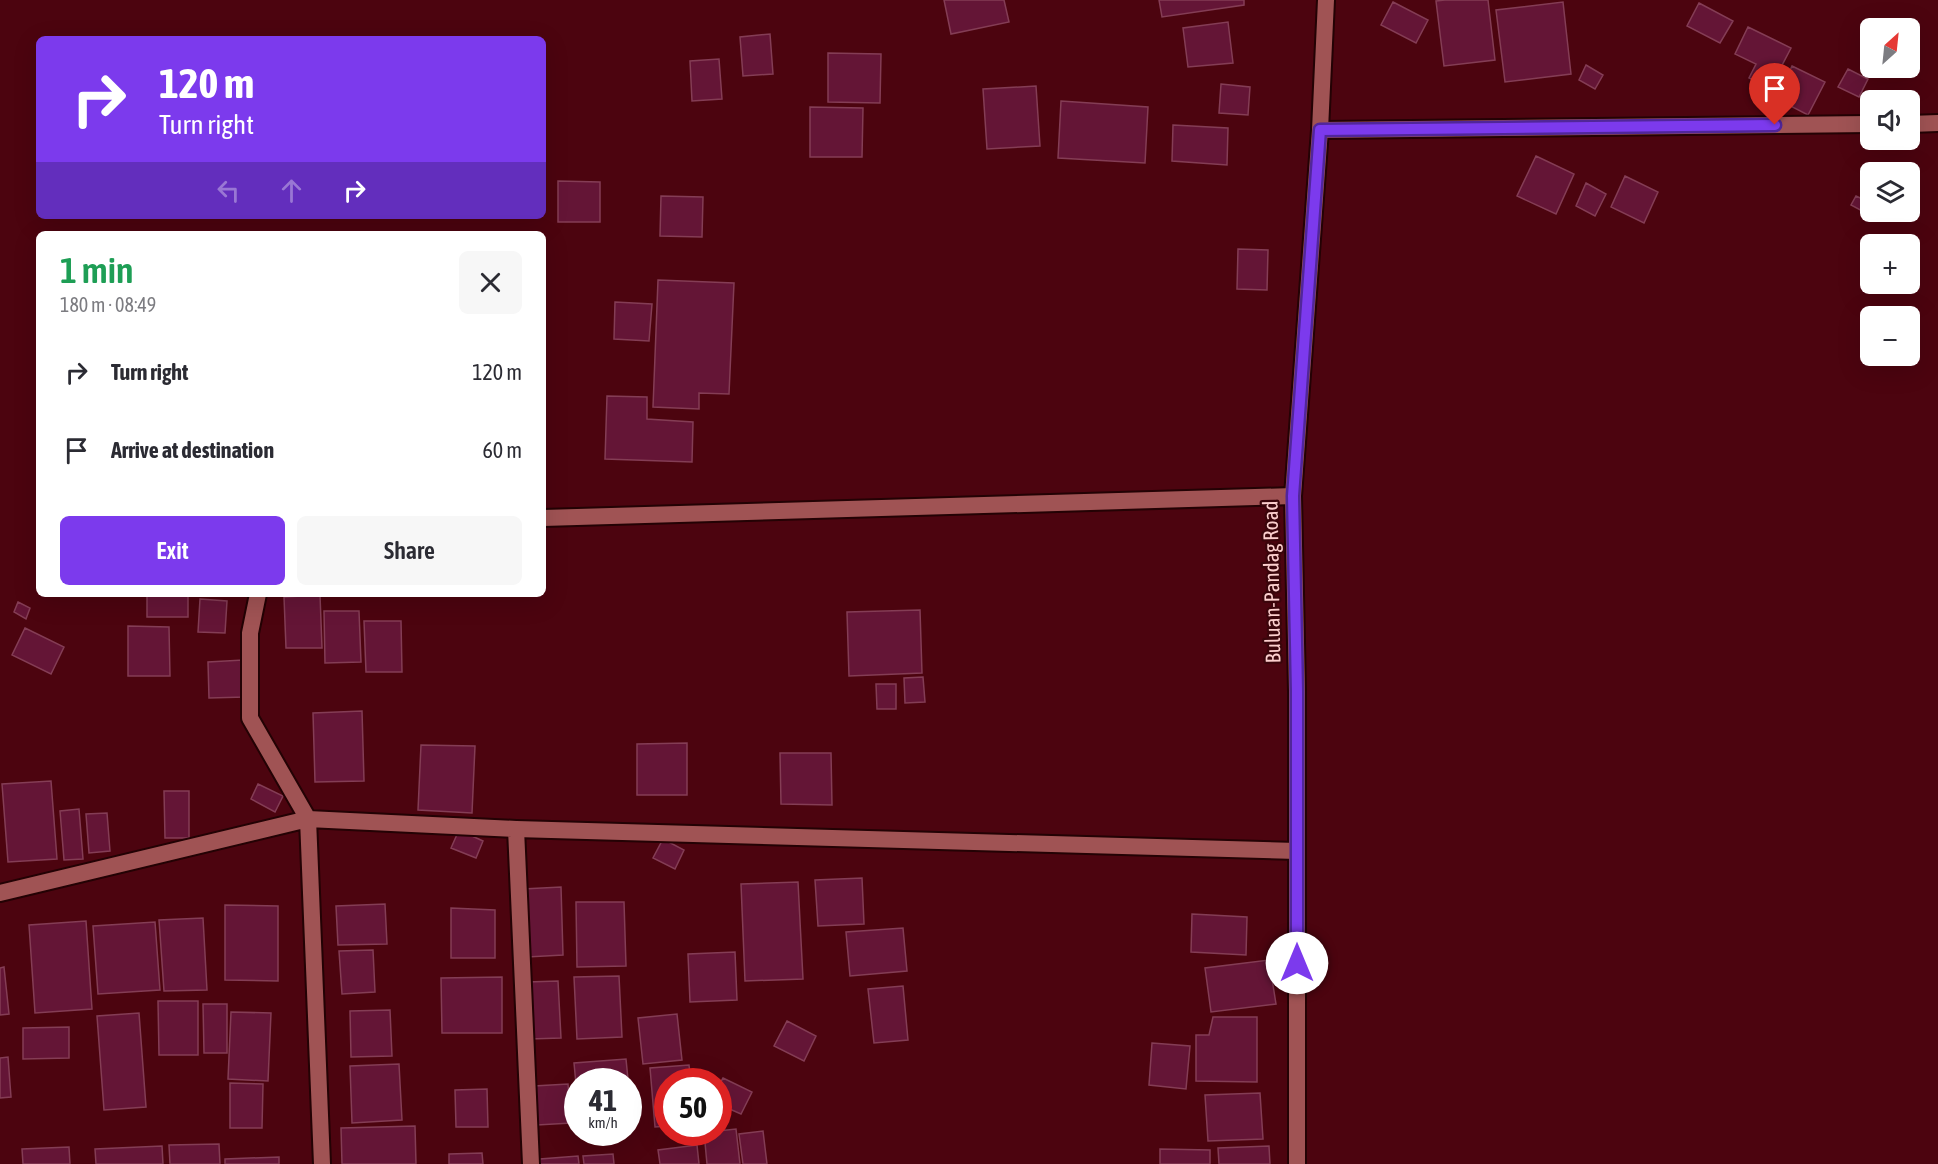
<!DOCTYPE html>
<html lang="en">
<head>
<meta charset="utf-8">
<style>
  body { margin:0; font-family:"Asap Condensed",sans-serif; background:#f7f7f7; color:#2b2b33; height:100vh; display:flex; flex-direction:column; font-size:22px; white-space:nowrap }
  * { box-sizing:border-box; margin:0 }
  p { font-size:20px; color:#7c7c81 }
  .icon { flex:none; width:33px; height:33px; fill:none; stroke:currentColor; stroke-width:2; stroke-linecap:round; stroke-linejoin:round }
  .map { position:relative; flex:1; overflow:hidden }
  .side { position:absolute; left:36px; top:231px; width:510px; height:366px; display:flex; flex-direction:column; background:#fff; border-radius:9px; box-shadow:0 6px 24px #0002 }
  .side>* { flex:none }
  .hud { position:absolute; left:36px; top:36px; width:510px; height:183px; border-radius:9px; box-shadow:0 6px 24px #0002; background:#7c3aed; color:#fff; overflow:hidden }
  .needle { width:39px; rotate:27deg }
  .tools { position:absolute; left:1860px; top:18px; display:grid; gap:12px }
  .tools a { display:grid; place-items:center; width:60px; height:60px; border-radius:9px; background:#fff; box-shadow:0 6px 24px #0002; font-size:30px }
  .speed { position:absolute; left:564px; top:1068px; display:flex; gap:12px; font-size:30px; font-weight:700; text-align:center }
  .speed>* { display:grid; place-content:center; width:78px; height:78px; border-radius:50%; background:#fff; box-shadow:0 6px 24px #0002; line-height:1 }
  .speed small { font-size:15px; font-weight:400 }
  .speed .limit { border:9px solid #d22; background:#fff; color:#111 }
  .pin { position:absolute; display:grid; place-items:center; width:51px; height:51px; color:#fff; margin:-62px -26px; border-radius:50% 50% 50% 0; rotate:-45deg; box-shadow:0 0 6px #0007 }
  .pin .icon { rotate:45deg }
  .me { position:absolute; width:66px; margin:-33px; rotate:0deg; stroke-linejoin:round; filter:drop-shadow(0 0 4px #0008) }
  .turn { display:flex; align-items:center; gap:21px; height:126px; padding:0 24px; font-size:27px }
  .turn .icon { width:78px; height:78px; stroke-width:2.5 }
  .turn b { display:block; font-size:42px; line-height:51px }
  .lanes { display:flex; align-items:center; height:57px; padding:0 24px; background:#0003; justify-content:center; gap:30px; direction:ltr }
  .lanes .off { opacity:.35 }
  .round { display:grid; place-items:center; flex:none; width:63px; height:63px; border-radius:9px; background:#f7f7f7 }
  .summary { display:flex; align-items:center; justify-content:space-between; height:102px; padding:0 24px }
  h1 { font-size:36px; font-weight:600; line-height:45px; color:#1e9e55 }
  .primary-button { display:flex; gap:12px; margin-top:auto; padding:12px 24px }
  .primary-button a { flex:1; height:69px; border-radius:9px; background:#7c3aed; color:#fff; font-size:24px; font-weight:600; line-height:69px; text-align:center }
  .primary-button a+a { background:#f7f7f7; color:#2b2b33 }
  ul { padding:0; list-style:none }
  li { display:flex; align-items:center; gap:18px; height:78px; padding:0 24px }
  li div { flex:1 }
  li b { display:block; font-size:22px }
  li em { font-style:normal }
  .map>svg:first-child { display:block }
  .building { fill:#641536; stroke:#843d55; stroke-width:1.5 }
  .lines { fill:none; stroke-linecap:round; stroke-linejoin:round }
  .minor-casing { stroke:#230204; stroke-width:20 }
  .secondary-casing { stroke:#230204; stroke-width:20 }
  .minor { stroke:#a05354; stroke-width:16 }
  .secondary { stroke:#a05354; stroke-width:16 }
  .route-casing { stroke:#51269a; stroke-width:15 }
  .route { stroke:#7c3aed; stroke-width:10 }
  .labels { text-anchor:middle; stroke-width:4.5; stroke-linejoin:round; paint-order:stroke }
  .street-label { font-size:21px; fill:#fccfce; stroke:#3a050b }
</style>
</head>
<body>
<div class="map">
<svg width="1938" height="1164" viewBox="0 0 1938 1164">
  <rect width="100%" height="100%" fill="#4c040f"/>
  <path class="building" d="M 944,0 L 1004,0 L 1009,22 L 951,34 Z
    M 1159,0 L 1244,0 L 1244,5 L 1162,17 Z
    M 1445,0 L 1488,0 L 1495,60 L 1444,66 L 1436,1 Z
    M 1393,2 L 1428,20 L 1416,43 L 1381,25 Z
    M 1563,2 L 1571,74 L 1505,82 L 1496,10 Z
    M 1699,3 L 1733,21 L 1720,43 L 1687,26 Z
    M 1228,22 L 1233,63 L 1188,67 L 1183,28 Z
    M 1748,27 L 1791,48 L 1770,88 L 1749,78 L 1756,64 L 1735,54 Z
    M 770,34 L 773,74 L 743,76 L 740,37 Z
    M 828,53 L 881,54 L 880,103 L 828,102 Z
    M 719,59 L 722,99 L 692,101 L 690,61 Z
    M 1586,65 L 1603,75 L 1595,89 L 1579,80 Z
    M 1792,66 L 1825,82 L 1808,115 L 1777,99 Z
    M 1848,69 L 1868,79 L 1859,97 L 1838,87 Z
    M 1221,84 L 1250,87 L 1248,115 L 1219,113 Z
    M 1036,86 L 1040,146 L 987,149 L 983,89 Z
    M 1061,101 L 1148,107 L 1145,163 L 1058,158 Z
    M 810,107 L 863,108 L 862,157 L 810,157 Z
    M 1173,125 L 1228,128 L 1227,165 L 1172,161 Z
    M 1536,156 L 1574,174 L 1556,214 L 1517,196 Z
    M 1625,176 L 1658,192 L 1644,223 L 1611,207 Z
    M 558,181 L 600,182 L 600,222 L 558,222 Z
    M 1586,183 L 1606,194 L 1595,216 L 1576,206 Z
    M 661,196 L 703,197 L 702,237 L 660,236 Z
    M 1856,196 L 1869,202 L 1864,212 L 1851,205 Z
    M 1238,249 L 1268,250 L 1267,290 L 1237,289 Z
    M 658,280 L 734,283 L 729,394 L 699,393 L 699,409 L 653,407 Z
    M 615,302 L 652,304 L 649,341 L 614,339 Z
    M 607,396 L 647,397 L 647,419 L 693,422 L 692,462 L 605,459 Z
    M 147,594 L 188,594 L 188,617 L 147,617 Z
    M 320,595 L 322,648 L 286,648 L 284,597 Z
    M 200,599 L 227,601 L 225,633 L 198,632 Z
    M 18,602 L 30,608 L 26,619 L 14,612 Z
    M 920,610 L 922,673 L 849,676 L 847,612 Z
    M 324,611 L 359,611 L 361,662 L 325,663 Z
    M 364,621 L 401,621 L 402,672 L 366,672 Z
    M 128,626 L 169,627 L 170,676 L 128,676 Z
    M 25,628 L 64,647 L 51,674 L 12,655 Z
    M 243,660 L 245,697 L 209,698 L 208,662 Z
    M 923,677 L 925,702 L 905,703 L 904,678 Z
    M 876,684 L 896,684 L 896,709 L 877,709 Z
    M 362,711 L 364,781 L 315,782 L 313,713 Z
    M 687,743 L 687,795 L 637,795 L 637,744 Z
    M 421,745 L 475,746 L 472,813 L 418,810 Z
    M 780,753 L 831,753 L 832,805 L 781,804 Z
    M 51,781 L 57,859 L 8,862 L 2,784 Z
    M 258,784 L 283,796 L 275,812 L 251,799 Z
    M 164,791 L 189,791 L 189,838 L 165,838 Z
    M 79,809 L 83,859 L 64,860 L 60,811 Z
    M 107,813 L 110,851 L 89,853 L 86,814 Z
    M 459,830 L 483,841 L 476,858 L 451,848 Z
    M 663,839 L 684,850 L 675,869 L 653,858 Z
    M 862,878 L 864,924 L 818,926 L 815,880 Z
    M 798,882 L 803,979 L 745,981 L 741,884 Z
    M 561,887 L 563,955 L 527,957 L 523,889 Z
    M 576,902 L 624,902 L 626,966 L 577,967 Z
    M 385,904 L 387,944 L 338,945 L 336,906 Z
    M 225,905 L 278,906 L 278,981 L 225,980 Z
    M 451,908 L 495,910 L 495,958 L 451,958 Z
    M 1192,914 L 1247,917 L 1246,955 L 1191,952 Z
    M 203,918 L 207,990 L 164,991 L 159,920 Z
    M 86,921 L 92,1009 L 35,1013 L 29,925 Z
    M 155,922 L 160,990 L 98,994 L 93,926 Z
    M 903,928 L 907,971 L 850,976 L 846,932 Z
    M 373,950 L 375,992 L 342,994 L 339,951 Z
    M 735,952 L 737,1000 L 690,1002 L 688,954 Z
    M 1269,960 L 1276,1004 L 1211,1012 L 1205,968 Z
    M 4,967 L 9,1014 L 0,1015 L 0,968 Z
    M 619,976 L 622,1037 L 577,1039 L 574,977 Z
    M 502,977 L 502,1033 L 442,1033 L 441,978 Z
    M 558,981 L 561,1038 L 529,1039 L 527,982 Z
    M 903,986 L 908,1040 L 874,1043 L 868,989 Z
    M 158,1001 L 198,1001 L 198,1055 L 159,1055 Z
    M 203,1004 L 227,1004 L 227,1053 L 204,1053 Z
    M 390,1010 L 392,1056 L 351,1057 L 350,1011 Z
    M 231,1012 L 271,1013 L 268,1081 L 228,1079 Z
    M 139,1013 L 146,1107 L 104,1110 L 97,1016 Z
    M 677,1014 L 682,1060 L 643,1064 L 638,1018 Z
    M 1213,1017 L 1257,1017 L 1257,1082 L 1196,1081 L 1196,1035 L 1209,1035 Z
    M 787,1021 L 816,1036 L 804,1061 L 774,1046 Z
    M 69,1027 L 69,1058 L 23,1059 L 23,1028 Z
    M 1152,1043 L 1190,1046 L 1186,1089 L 1149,1085 Z
    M 8,1057 L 11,1097 L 0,1098 L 0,1058 Z
    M 626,1059 L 631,1110 L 628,1110 L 628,1082 L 578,1082 L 578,1105 L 574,1063 Z
    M 399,1064 L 402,1120 L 352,1123 L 350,1066 Z
    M 689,1065 L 691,1082 L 668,1082 L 668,1126 L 655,1127 L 650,1068 Z
    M 723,1078 L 752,1092 L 741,1114 L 718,1104 L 718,1087 Z
    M 230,1083 L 263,1084 L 262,1128 L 230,1128 Z
    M 568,1084 L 571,1123 L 537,1125 L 534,1086 Z
    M 487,1089 L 488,1127 L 456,1127 L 455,1090 Z
    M 1260,1093 L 1263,1139 L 1208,1141 L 1205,1095 Z
    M 415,1126 L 416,1164 L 342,1164 L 341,1128 Z
    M 736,1129 L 740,1164 L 707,1164 L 704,1132 L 718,1132 L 718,1131 Z
    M 763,1131 L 767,1164 L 743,1164 L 739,1134 Z
    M 219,1144 L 220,1164 L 170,1164 L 169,1145 Z
    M 697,1145 L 699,1164 L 660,1164 L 658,1150 Z
    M 162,1146 L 163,1164 L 96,1164 L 95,1149 Z
    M 1269,1146 L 1270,1164 L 1219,1164 L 1218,1148 Z
    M 69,1147 L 70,1164 L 23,1164 L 22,1149 Z
    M 1160,1149 L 1210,1150 L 1210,1164 L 1160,1164 Z
    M 482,1153 L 483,1164 L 449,1164 L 449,1154 Z
    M 613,1154 L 614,1164 L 584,1164 L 583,1156 Z
    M 578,1156 L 579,1164 L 540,1164 L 540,1159 Z
    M 279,1157 L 279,1164 L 225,1164 L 225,1159 Z"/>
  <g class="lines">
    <g class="minor-casing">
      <path id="minor" d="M 1910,124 L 1938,123
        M 1320,130 L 1870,124
        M 543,518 L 1293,496
        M 258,594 L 250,633 L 250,718 L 308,819 L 322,1164
        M 516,829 L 531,1164
        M 0,893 L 308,819 L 516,829 L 1297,851"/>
    </g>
    <g class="secondary-casing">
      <path id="secondary" d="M 1297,1164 L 1297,691 L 1293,496 L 1320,130 L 1326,0"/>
    </g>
    <use href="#minor" class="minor"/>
    <use href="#secondary" class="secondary"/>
  </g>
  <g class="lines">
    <g class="route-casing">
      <path id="route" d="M 1297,963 L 1297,691 L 1293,496 L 1320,130 L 1775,125"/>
    </g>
    <use href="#route" class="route"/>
  </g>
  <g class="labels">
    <g class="street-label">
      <text transform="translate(1272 582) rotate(-91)" y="7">Buluan-Pandag Road</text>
    </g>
  </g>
</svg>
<div class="tools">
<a><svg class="needle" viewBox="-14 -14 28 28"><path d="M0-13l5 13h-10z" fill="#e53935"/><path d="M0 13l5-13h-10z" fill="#7c7c81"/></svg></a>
<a><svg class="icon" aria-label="sound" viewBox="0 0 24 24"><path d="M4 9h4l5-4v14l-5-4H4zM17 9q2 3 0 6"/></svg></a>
<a><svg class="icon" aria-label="layers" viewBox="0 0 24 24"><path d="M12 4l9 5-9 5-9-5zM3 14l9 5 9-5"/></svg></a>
<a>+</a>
<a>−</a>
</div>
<div class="speed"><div>41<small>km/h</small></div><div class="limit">50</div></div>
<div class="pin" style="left:1775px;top:125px;background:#d93025"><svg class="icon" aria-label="arrive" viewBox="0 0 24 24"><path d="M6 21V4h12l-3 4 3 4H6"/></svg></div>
<svg class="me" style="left:1297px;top:963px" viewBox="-20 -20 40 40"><circle r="19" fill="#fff"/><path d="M0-13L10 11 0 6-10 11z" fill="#7c3aed"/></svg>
<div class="hud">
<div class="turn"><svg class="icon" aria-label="right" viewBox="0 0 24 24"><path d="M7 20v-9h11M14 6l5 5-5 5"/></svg><div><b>120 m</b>Turn right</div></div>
<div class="lanes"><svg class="icon off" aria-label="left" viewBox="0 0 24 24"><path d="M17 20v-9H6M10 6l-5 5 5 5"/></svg><svg class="icon off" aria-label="ahead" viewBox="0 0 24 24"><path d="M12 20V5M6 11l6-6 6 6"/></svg><svg class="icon" aria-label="right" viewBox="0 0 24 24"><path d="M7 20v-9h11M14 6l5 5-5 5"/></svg></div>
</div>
<section class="side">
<div class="summary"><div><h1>1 min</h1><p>180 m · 08:49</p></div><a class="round"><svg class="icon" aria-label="close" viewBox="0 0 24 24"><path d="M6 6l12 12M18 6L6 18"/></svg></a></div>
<ul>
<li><svg class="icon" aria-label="right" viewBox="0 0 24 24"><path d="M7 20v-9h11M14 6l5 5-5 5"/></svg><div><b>Turn right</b></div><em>120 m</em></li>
<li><svg class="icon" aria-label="arrive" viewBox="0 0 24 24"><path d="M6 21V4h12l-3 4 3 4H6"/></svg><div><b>Arrive at destination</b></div><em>60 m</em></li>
</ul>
<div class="primary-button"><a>Exit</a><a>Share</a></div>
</section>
</div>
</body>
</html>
